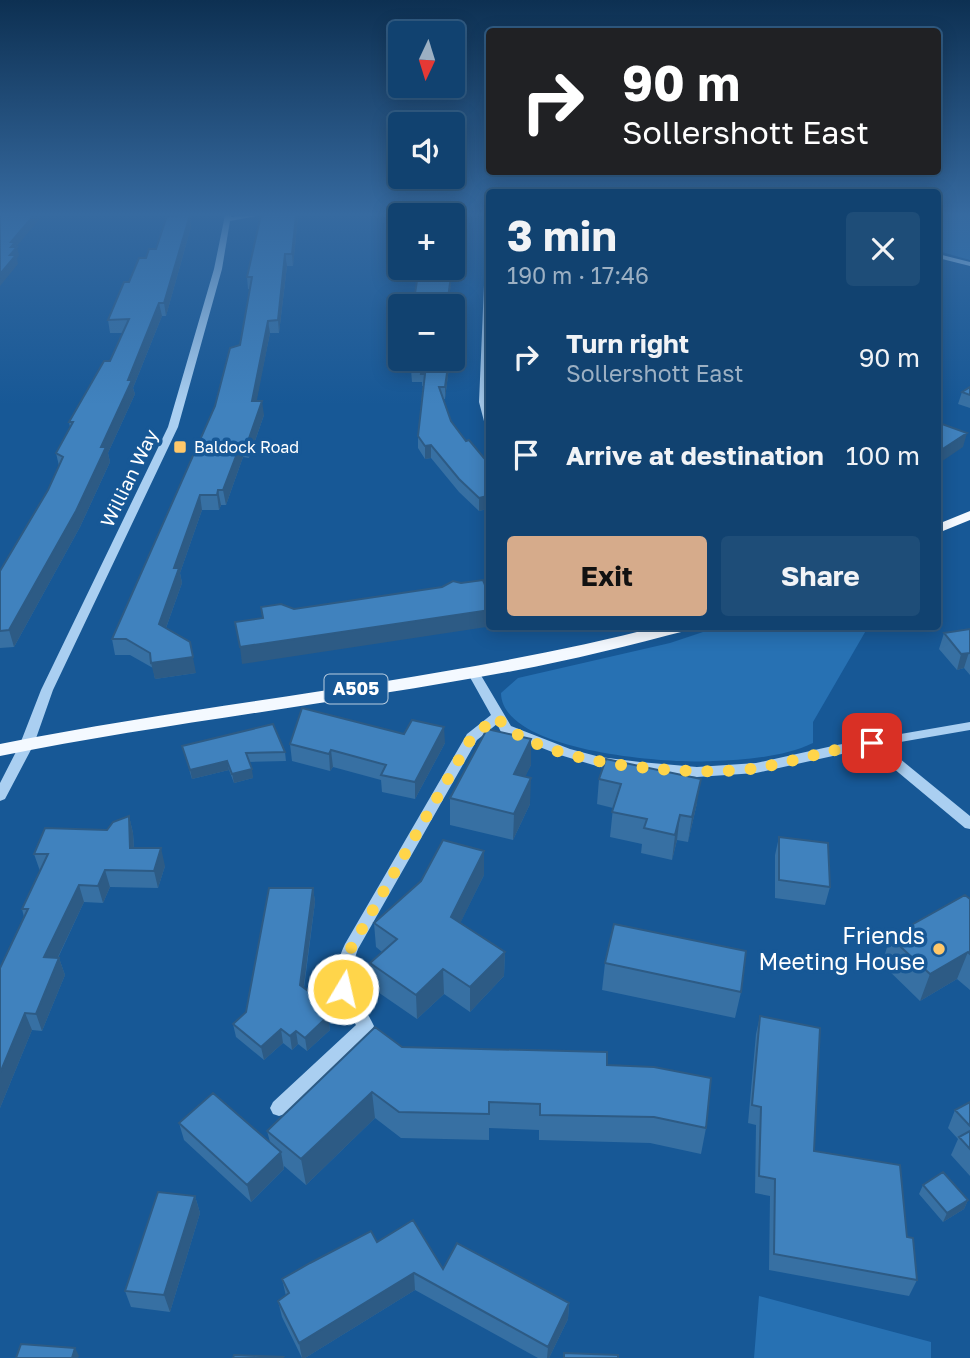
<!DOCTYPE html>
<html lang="en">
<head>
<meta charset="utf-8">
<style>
  body { margin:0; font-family:"Golos Text",sans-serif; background:#1e4d78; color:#f1f3f6; height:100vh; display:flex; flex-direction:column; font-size:26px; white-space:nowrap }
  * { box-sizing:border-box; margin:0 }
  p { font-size:23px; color:#9cb0c3 }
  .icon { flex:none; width:38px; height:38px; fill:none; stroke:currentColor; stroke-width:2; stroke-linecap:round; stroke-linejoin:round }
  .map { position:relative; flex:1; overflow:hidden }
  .sheet { position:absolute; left:486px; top:189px; width:455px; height:441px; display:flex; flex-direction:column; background:#114270; border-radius:7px; box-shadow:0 4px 18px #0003,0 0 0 2px #305b83 }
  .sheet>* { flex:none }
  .top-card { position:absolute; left:486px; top:28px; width:455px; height:147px; border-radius:7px; box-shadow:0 4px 18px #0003,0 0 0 2px #305b83; background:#202124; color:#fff; overflow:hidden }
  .needle { width:46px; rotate:184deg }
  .tools { position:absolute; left:388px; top:21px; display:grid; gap:14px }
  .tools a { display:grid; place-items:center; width:77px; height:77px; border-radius:7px; background:#114270; box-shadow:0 4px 18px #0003,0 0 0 2px #305b83; font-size:35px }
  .pin { position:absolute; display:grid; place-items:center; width:60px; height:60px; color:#fff; margin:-30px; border-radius:14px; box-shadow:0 4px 10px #0006 }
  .me { position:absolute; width:77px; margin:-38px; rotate:9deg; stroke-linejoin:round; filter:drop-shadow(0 0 5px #0008) }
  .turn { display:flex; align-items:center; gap:24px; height:147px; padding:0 21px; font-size:32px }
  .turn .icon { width:91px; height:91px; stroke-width:2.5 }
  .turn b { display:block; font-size:49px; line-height:60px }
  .round { display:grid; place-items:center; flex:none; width:74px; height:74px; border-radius:7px; background:#1e4d78 }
  .summary { display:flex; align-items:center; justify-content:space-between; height:119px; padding:0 21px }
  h1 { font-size:42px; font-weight:700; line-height:52px }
  .cta { display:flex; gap:14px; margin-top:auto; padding:14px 21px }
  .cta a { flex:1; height:80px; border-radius:7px; background:#d6ab8b; color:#111; font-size:28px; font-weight:700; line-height:80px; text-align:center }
  .cta a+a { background:#1e4d78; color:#f1f3f6 }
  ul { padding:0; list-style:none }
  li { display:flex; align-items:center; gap:21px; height:98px; padding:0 21px }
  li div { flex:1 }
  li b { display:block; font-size:26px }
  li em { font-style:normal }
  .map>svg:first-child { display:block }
  .green { fill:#2771b3 }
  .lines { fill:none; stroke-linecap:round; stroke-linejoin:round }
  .minor { fill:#aacff1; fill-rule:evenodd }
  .major { fill:#f4f9ff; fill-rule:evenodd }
  .wall { fill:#3770a3 }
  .shaded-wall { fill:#2d5b85 }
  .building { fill:#4082be; stroke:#2d5b85; stroke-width:2 }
  .route { stroke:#ffd54a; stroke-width:12; stroke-dasharray:0 21.6 }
  .poi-dot { fill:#ffc86a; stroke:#175896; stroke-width:2.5 }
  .labels { text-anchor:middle; stroke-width:7; stroke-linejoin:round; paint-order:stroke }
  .far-poi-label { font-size:16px; fill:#fff; stroke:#175896; text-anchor:start }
  .shield { fill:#175896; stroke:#b9cde0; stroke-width:2 }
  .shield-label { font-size:18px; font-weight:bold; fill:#fff }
  .street-label { font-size:19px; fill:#fff; stroke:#175896 }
  .near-poi-label { font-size:23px; fill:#fff; stroke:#175896; text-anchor:end }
</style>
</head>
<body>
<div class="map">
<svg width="970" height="1358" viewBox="0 0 970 1358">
  <rect width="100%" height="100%" fill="#175896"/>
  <path class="green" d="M 938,215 L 970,215 L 970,260 L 938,251 Z
    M 718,627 L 868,627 L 813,722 L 813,743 C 784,757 744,760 713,761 C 669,764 502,752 501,693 L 518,678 L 670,643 Z
    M 759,1296 L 931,1342 L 931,1358 L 754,1358 Z"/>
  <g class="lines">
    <path class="minor" d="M 225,215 L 231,215 L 231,217 L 262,215 L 230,221 L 222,269 L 178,427 L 53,690 L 34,744 L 5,799 L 0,801 L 0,783 L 20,744 L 41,690 L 168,427 L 214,269 Z
      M 487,215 L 490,215 L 487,402 L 490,410 L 490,428 L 485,425 L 479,402 Z
      M 938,254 L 970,262 L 970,266 L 938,258 Z
      M 473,668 L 479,672 L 511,726 L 570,749 L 600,757 L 640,762 L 697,767 L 756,763 L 837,745 L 970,722 L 970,730 L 883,745 L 970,816 L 970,829 L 965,828 L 869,748 L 756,773 L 697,777 L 600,767 L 560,755 L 501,732 L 497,724 L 477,740 L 358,949 C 343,989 358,993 374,1026 L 372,1031 L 285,1114 L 279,1116 L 273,1114 L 270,1108 L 273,1102 L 356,1025 C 337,995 329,978 345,944 L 467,734 L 491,715 L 467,672 Z"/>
    <path class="major" d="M 970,511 L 970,520 L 938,533 L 938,524 Z
      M 661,626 L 691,626 L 689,630 C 631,645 572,660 513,671 C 343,703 170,722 0,756 L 0,744 C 220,700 444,682 661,626 Z"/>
  </g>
  <path class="wall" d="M 190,215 L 191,227 L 166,316 L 162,316 L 133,388 L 135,394 L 108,453 L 110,462 L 80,527 L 14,647 L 0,648 L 0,571 L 48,490 L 59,466 L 56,453 L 70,427 L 69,422 L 110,361 L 123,333 L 110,333 L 108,320 L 129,282 L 146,258 Z
    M 382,215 L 460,215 L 448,306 L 413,306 L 453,215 L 401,215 L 399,225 L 389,220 Z
    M 298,217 L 293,266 L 287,266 L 279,333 L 270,333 L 256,401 L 264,415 L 249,458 L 243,457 L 226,505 L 221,505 L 219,510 L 202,510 L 180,573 L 182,583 L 166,628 L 196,673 L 155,679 L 153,668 L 130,655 L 115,655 L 112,639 L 215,406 L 240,345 L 250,289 L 248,289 L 247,277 Z
    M 413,359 L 450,359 L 445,399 L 443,399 L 451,421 L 466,441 L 484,458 L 490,459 L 490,512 L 487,509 L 479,511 L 459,492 L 431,458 L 425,459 L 418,448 L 418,436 L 423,386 L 422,386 L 422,382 L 412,382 L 411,370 Z
    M 970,387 L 970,408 L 958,404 L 962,392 Z
    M 970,629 L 970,675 L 964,668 L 957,670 L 939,649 L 944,633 Z
    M 531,739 L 531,765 L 525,776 L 530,804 L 513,840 L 450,825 L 450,798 Z
    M 445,743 L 415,799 L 382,792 L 381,780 L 333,767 L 330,771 L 292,761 L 290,744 Z
    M 182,746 L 285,752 L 286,761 L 249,762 L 253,778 L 234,783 L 229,770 L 192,779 Z
    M 606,759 L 697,803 L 688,842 L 677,840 L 672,860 L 641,853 L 642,844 L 610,837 L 613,808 L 597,804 L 599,779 Z
    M 129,816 L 133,833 L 134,848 L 165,866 L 158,888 L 110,887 L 103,903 L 84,902 L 58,958 L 59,958 L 65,975 L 42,1031 L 32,1030 L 0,1108 L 0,968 L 24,917 L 22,909 L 40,871 L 34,854 L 107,830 Z
    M 779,837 L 830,887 L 825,905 L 775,898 L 775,855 Z
    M 484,875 L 460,923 L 505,952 L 504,976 L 470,1012 L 444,994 L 417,1019 L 372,988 L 370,963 L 382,952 L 376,947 L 374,923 Z
    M 313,888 L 315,902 L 304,988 L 326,1004 L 330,1030 L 307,1051 L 298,1044 L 292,1050 L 283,1043 L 264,1060 L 236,1037 L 233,1024 L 246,1012 Z
    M 970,899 L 970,990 L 957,979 L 920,1001 L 882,964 L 890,937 Z
    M 605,963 L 741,992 L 735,1018 L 602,990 Z
    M 760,1016 L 814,1151 L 907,1237 L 917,1280 L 909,1296 L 769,1270 L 770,1196 L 755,1193 L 756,1125 L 748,1123 L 756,1034 Z
    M 402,1047 L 607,1065 L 706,1128 L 701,1154 L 650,1143 L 539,1140 L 539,1130 L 489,1128 L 489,1140 L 401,1138 L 375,1118 L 306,1185 L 284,1166 L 284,1169 L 251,1202 L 184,1140 L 179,1123 L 270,1142 L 267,1131 Z
    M 970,1102 L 970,1176 L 951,1155 L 958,1139 L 948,1128 L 955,1110 Z
    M 923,1185 L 968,1200 L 964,1209 L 943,1222 L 919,1194 Z
    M 195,1196 L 200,1213 L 170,1312 L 131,1307 L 125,1291 Z
    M 377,1242 L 443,1269 L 569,1303 L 568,1319 L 549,1358 L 538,1358 L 415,1290 L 305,1358 L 302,1358 L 282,1317 L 278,1301 L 286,1296 L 282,1279 Z"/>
  <path class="shaded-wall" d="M 34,215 L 43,215 L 16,247 L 17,247 L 19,255 L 17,259 L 18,264 L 0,286 L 0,274 L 11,242 Z
    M 190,215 L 191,227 L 166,316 L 164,303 Z
    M 296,215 L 298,215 L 298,217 L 293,266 L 292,254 Z
    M 399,215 L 422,215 L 401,215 L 401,224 L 399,225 Z
    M 459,215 L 460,215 L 448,306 L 447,306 L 452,268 L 453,268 L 453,256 Z
    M 285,254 L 287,266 L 279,333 L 278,320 Z
    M 159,303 L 162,316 L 133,388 L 135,394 L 108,453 L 110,462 L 80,527 L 14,647 L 9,630 L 101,447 Z
    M 268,321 L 270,333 L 254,415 L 252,401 Z
    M 449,359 L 450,359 L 445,399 L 445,387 Z
    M 262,401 L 264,415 L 249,458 L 247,444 Z
    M 967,433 L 963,447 L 938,464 L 938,452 Z
    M 241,443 L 243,457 L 226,505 L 223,490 Z
    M 431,445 L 431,458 L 425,459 L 425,446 Z
    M 218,490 L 221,505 L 219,510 L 217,495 Z
    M 200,495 L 202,510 L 180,573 L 182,583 L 162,639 L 159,624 L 174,568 Z
    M 487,496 L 487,509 L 479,511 L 479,498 Z
    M 490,610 L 490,626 L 493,626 L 242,664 L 240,647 Z
    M 190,642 L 196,673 L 155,679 L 151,663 Z
    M 969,652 L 964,668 L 957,670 L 961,654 Z
    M 444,727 L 445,743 L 415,799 L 415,782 Z
    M 531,739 L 531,765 L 514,800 L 514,774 Z
    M 331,750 L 333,767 L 330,771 L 329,754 Z
    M 227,761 L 229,770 L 192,779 L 190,770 Z
    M 252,769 L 253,778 L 234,783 L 232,774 Z
    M 531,778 L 530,804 L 513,840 L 514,814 Z
    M 701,779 L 697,803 L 688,842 L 692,817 Z
    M 680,815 L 677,840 L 672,860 L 675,835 Z
    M 129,816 L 133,833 L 135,865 L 130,848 Z
    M 161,848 L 165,866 L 158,888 L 154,871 Z
    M 484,851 L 484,875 L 451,942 L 451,917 Z
    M 105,870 L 110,887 L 103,903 L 98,886 Z
    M 79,885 L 84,902 L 50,974 L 44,957 Z
    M 313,888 L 315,902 L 302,999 L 300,985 Z
    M 505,952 L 504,976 L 470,1012 L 470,987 Z
    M 968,952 L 957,979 L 920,1001 L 930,974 Z
    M 59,958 L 65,975 L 42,1031 L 36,1014 Z
    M 443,969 L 444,994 L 417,1019 L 416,995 Z
    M 326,1004 L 330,1030 L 307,1051 L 305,1038 L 319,1010 Z
    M 25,1013 L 32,1030 L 0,1108 L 0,1073 Z
    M 281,1029 L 283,1043 L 264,1060 L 261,1047 Z
    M 296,1031 L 298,1044 L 292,1050 L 290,1036 Z
    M 372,1092 L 375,1118 L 306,1185 L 301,1159 Z
    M 281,1152 L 284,1169 L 251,1202 L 247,1185 Z
    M 195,1196 L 200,1213 L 170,1312 L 164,1295 Z
    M 968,1200 L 964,1209 L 943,1222 L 947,1213 Z
    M 414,1273 L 415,1290 L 305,1358 L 302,1358 L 299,1343 Z
    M 569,1303 L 568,1319 L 549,1358 L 547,1358 L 548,1347 Z
    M 75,1348 L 79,1356 L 78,1358 L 72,1358 Z"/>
  <path class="building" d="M 0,215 L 34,215 L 11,242 L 15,242 L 11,247 L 17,247 L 10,255 L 16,255 L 0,274 Z
    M 190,215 L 164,303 L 159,303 L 128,380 L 132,380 L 101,447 L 106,447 L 76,511 L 9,630 L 0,631 L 0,571 L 48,490 L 63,457 L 56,453 L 73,422 L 69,422 L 104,361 L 110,361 L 129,319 L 108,320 L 124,282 L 129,282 L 139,258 L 146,258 L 149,249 L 156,249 L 167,216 Z
    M 261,215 L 296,215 L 292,254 L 285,254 L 278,320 L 268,321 L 252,401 L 262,401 L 247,444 L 241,443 L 223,490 L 218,490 L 217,495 L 200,495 L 174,568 L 179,568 L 159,624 L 190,642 L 193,657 L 151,663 L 150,653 L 126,639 L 112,639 L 215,406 L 230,348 L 240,345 L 252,277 L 247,277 Z
    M 421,215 L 459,215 L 453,256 L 453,215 Z
    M 419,268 L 452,268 L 447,306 L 413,306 Z
    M 413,359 L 449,359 L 445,387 L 439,387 L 451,421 L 466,441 L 469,440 L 484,458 L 487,457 L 490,459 L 490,499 L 487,496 L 479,498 L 459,479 L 431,445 L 425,446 L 418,436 L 425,374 L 421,374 L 422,370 L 411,370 Z
    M 970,387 L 970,395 L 962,392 Z
    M 942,424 L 967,433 L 938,452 L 938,426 Z
    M 483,580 L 490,597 L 490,610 L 240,647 L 235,622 L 263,618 L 261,607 L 281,604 L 294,609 L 442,587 L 453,581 L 461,583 Z
    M 970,629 L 970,653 L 961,654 L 944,633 Z
    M 302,708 L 404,734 L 412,720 L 444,727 L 415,782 L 381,775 L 386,765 L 331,750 L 329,754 L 290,744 Z
    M 273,724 L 285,752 L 246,753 L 252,769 L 232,774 L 227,761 L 190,770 L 182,746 Z
    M 487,729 L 531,739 L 514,774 L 531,778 L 514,814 L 450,798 Z
    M 606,759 L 701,779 L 692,817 L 680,815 L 675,835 L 644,828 L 647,819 L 612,812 L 621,784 L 599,779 Z
    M 129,816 L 130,848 L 161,848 L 154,871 L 105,870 L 98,886 L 79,885 L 44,957 L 59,958 L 36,1014 L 25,1013 L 0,1073 L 0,968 L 28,909 L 22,909 L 48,854 L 34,854 L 45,828 L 107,830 L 113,822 Z
    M 779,837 L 828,843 L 830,887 L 779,880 Z
    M 443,840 L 484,851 L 451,917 L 505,952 L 470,987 L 443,969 L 416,995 L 370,963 L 397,939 L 374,923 L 421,881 Z
    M 269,888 L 313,888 L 300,985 L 326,1004 L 319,1010 L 328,1016 L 305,1038 L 296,1031 L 290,1036 L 281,1029 L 261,1047 L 233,1024 L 246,1012 Z
    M 965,895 L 970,899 L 970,954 L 968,952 L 930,974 L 890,937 Z
    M 614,924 L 746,951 L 741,992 L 605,963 Z
    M 760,1016 L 820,1028 L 814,1151 L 900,1165 L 907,1237 L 913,1238 L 917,1280 L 774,1254 L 775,1179 L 759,1176 L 761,1107 L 752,1105 Z
    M 375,1027 L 402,1047 L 607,1052 L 607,1065 L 654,1067 L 711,1078 L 706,1128 L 654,1117 L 540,1115 L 540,1104 L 489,1102 L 489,1114 L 399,1112 L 372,1092 L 301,1159 L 267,1131 Z
    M 213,1093 L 281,1152 L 247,1185 L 179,1123 Z
    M 970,1102 L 970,1126 L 955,1110 Z
    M 970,1131 L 970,1149 L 959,1137 Z
    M 943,1172 L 968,1200 L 947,1213 L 923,1185 Z
    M 158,1192 L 195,1196 L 164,1295 L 125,1291 Z
    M 413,1220 L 443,1269 L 457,1243 L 569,1303 L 548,1347 L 414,1273 L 299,1343 L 278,1301 L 289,1293 L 282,1279 L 310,1263 L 371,1231 L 377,1242 Z
    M 21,1344 L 75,1348 L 72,1358 L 16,1358 Z
    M 564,1353 L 618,1355 L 618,1358 L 564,1358 Z
    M 234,1355 L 283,1357 L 282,1358 L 233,1358 Z"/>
  <linearGradient id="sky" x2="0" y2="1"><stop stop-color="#0d3052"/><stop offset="0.53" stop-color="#366aa0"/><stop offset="1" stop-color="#366aa0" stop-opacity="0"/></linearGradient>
  <rect width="970" height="405" fill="url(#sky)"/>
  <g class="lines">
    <path class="route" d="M 343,989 L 342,970 L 351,948 L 472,737 L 497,717 C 533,766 700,778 757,768 C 796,761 833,749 872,743"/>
  </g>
  <g class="poi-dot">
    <rect x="173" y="440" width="14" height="14" rx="3.5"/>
    <circle cx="939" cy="949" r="7"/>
  </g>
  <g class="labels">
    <g class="far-poi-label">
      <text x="194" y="453">Baldock Road</text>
    </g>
    <rect class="shield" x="324.5" y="674.5" width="63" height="29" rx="5"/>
    <g class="shield-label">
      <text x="356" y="695">A505</text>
    </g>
    <g class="street-label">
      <text transform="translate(129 478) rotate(-64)" y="7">Willian Way</text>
    </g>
    <g class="near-poi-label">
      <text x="925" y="944">Friends<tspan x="925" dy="26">Meeting House</tspan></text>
    </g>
  </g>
</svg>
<div class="tools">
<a><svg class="needle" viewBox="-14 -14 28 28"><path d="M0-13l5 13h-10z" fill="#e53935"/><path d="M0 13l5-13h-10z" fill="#9cb0c3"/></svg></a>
<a><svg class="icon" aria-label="sound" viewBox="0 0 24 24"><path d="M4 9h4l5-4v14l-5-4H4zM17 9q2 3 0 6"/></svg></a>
<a>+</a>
<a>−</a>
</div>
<div class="pin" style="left:872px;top:743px;background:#d93025"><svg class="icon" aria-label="arrive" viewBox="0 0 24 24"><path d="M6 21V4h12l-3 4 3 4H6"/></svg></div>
<svg class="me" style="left:343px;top:989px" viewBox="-20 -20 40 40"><circle r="17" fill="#ffd54a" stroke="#fff" stroke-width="3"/><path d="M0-11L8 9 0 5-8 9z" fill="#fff"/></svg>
<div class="top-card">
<div class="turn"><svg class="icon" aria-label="right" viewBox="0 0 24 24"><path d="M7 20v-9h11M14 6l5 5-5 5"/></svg><div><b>90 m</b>Sollershott East</div></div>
</div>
<section class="sheet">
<div class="summary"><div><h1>3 min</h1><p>190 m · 17:46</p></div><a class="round"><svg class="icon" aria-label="close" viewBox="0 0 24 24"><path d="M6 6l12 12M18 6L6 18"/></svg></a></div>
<ul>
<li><svg class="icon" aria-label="right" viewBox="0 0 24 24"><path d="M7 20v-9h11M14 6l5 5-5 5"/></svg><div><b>Turn right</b><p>Sollershott East</p></div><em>90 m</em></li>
<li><svg class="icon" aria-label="arrive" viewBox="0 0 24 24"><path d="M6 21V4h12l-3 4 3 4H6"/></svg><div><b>Arrive at destination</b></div><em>100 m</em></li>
</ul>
<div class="cta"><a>Exit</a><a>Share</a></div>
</section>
</div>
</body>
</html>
